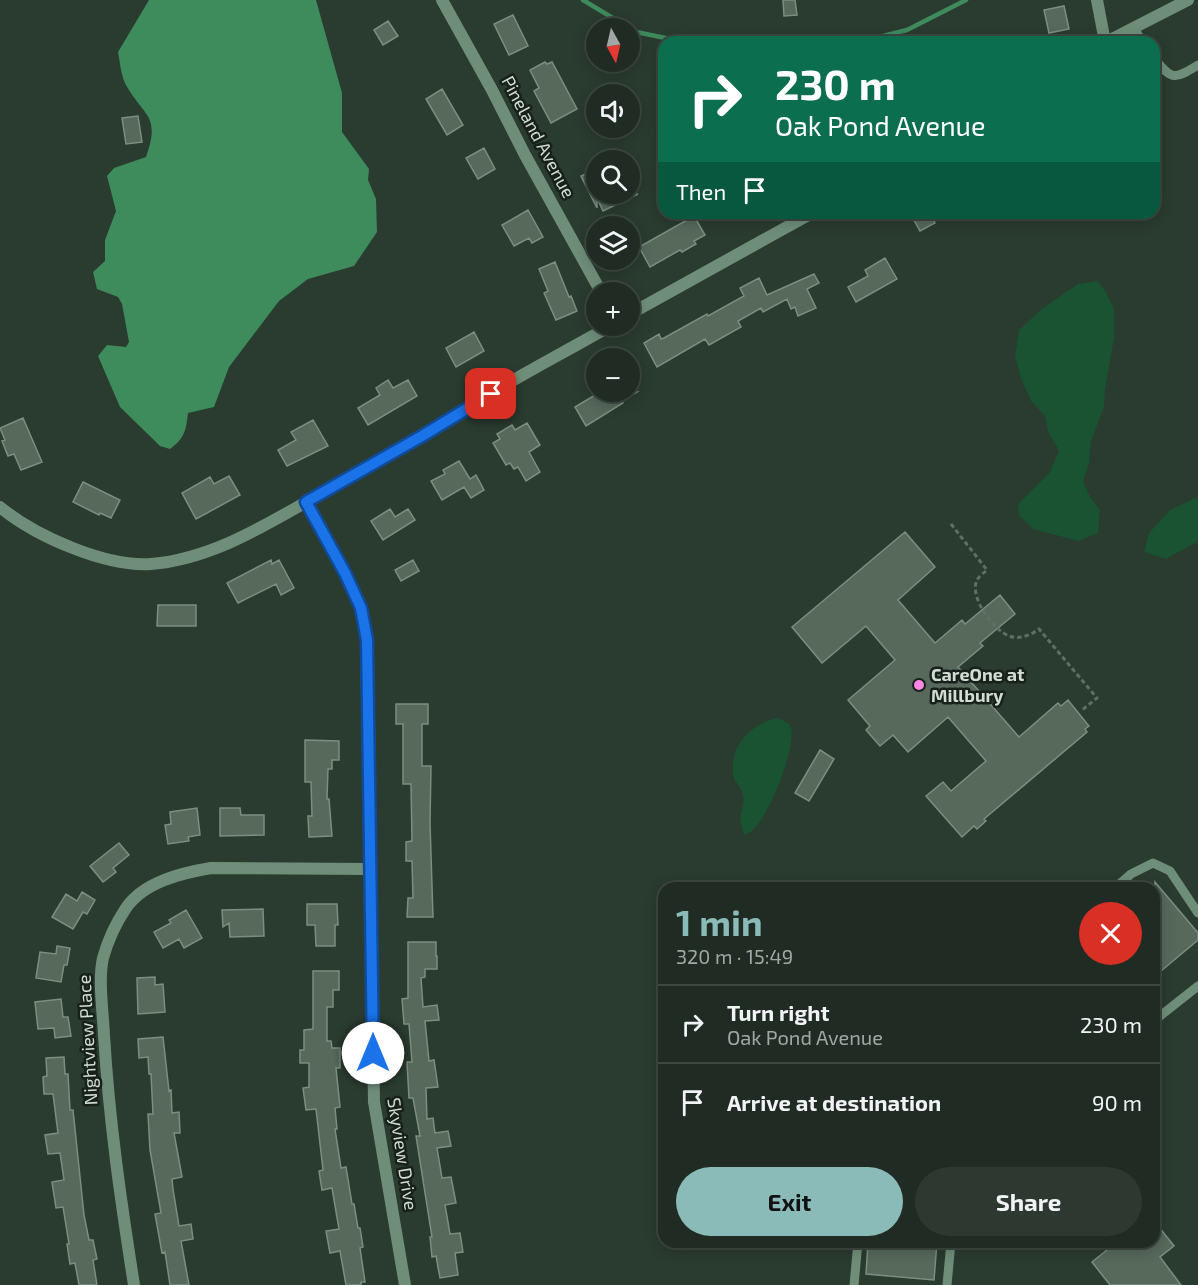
<!DOCTYPE html>
<html lang="en">
<head>
<meta charset="utf-8">
<style>
  body { margin:0; font-family:"Exo 2",sans-serif; background:#2d3830; color:#f1f3f6; height:100vh; display:flex; flex-direction:column; font-size:22px; white-space:nowrap }
  * { box-sizing:border-box; margin:0 }
  p { font-size:20px; color:#a2a7a6 }
  .icon { flex:none; width:33px; height:33px; fill:none; stroke:currentColor; stroke-width:2; stroke-linecap:round; stroke-linejoin:round }
  .map { position:relative; flex:1; overflow:hidden }
  .details { position:absolute; left:658px; top:882px; width:502px; height:366px; display:flex; flex-direction:column; background:#202c23; border-radius:18px; box-shadow:0 3px 15px #0003,0 0 0 2px #3d4841 }
  .details>* { flex:none }
  .banner { position:absolute; left:658px; top:36px; width:502px; height:183px; border-radius:18px; box-shadow:0 3px 15px #0003,0 0 0 2px #3d4841; background:#0b6e4f; color:#fff; overflow:hidden }
  .needle { width:39px; rotate:172deg }
  .tools { position:absolute; left:586px; top:18px; display:grid; gap:12px }
  .tools a { display:grid; place-items:center; width:54px; height:54px; border-radius:50%; background:#202c23; box-shadow:0 3px 15px #0003,0 0 0 2px #3d4841; font-size:30px }
  .pin { position:absolute; display:grid; place-items:center; width:51px; height:51px; color:#fff; margin:-26px; border-radius:12px; box-shadow:0 3px 9px #0006 }
  .me { position:absolute; width:66px; margin:-33px; rotate:0deg; stroke-linejoin:round; filter:drop-shadow(0 0 4px #0008) }
  .turn { display:flex; align-items:center; gap:21px; height:126px; padding:0 18px; font-size:27px }
  .turn .icon { width:78px; height:78px; stroke-width:2.5 }
  .turn b { display:block; font-size:42px; line-height:51px }
  .then { display:flex; align-items:center; height:57px; padding:0 18px; background:#0003; gap:12px; font-size:22px }
  .round { display:grid; place-items:center; flex:none; width:63px; height:63px; border-radius:32px; background:#2d3830 }
  .summary { display:flex; align-items:center; justify-content:space-between; height:102px; padding:0 18px }
  h1 { font-size:36px; font-weight:700; line-height:45px; color:#8bbbb9 }
  .primary-button { display:flex; gap:12px; margin-top:auto; padding:12px 18px }
  .primary-button a { flex:1; height:69px; border-radius:36px; background:#8bbbb9; color:#111; font-size:24px; font-weight:700; line-height:69px; text-align:center }
  .primary-button a+a { background:#2d3830; color:#f1f3f6 }
  ul { padding:0; list-style:none }
  li { display:flex; align-items:center; gap:18px; height:78px; padding:0 18px; border-top:2px solid #3d4841 }
  li div { flex:1 }
  li b { display:block; font-size:22px }
  li em { font-style:normal }
  .map>svg:first-child { display:block }
  .green { fill:#195331 }
  .water { fill:#3e8b5c }
  .lines { fill:none; stroke-linecap:round; stroke-linejoin:round }
  .stream { stroke:#3e8b5c; stroke-width:4.5 }
  .building { fill:#56695b; stroke:#7b8f81; stroke-width:1.5 }
  .path { stroke:#5f6f64; stroke-width:3; stroke-dasharray:4.5 3; stroke-linecap:butt }
  .service { stroke:#6f8e79; stroke-width:9 }
  .minor { stroke:#6f8e79; stroke-width:12 }
  .route-casing { stroke:#114b97; stroke-width:15 }
  .route { stroke:#1a73e8; stroke-width:10 }
  .poi-dot { fill:#fb87e6; stroke:#18201a; stroke-width:2 }
  .labels { text-anchor:middle; stroke-width:5; stroke-linejoin:round; paint-order:stroke }
  .street-label { font-size:18px; fill:#d1dcd4; stroke:#18201a }
  .poi-label { font-size:18px; font-weight:bold; fill:#d1dcd4; stroke:#18201a; text-anchor:start }
</style>
</head>
<body>
<div class="map">
<svg width="1198" height="1285" viewBox="0 0 1198 1285">
  <rect width="100%" height="100%" fill="#2a3b2f"/>
  <path class="green" d="M 1098,281 L 1105,291 L 1114,309 L 1114,338 L 1105,390 L 1104,407 L 1091,441 L 1089,464 L 1083,481 L 1090,497 L 1100,510 L 1098,533 L 1078,541 L 1033,529 L 1019,515 L 1018,504 L 1050,472 L 1059,451 L 1048,431 L 1045,416 L 1031,401 L 1021,378 L 1015,357 L 1019,330 L 1043,308 L 1078,284 Z
    M 1198,497 L 1198,541 L 1166,559 L 1144,552 L 1149,533 L 1170,510 Z
    M 777,718 C 782,720 790,722 791,728 C 797,748 765,830 745,835 C 734,814 746,810 743,795 C 742,788 734,782 733,774 C 730,746 750,724 777,718 Z"/>
  <path class="water" d="M 149,0 L 316,0 L 342,93 L 342,132 L 369,169 L 368,180 L 376,199 L 377,232 L 354,266 L 308,279 L 279,301 L 229,367 L 214,407 L 188,413 C 186,430 185,438 170,449 L 160,446 L 120,407 L 98,356 L 107,345 L 126,347 L 129,342 L 122,304 L 118,297 L 97,289 L 93,272 L 105,261 L 105,240 L 116,211 L 107,176 L 114,168 L 146,157 C 161,115 144,117 126,85 C 121,76 120,62 118,52 Z"/>
  <g class="lines">
    <path class="stream" d="M 583,0 L 636,32 L 685,42
      M 859,42 L 907,30 L 966,0"/>
  </g>
  <path class="building" d="M 783,0 L 795,0 L 797,15 L 784,16 Z
    M 1064,6 L 1069,29 L 1049,33 L 1044,10 Z
    M 513,15 L 528,46 L 509,55 L 494,24 Z
    M 388,21 L 398,36 L 383,45 L 374,30 Z
    M 545,62 L 547,64 L 552,62 L 577,109 L 551,123 L 534,91 L 539,88 L 530,70 Z
    M 442,89 L 463,125 L 447,135 L 426,99 Z
    M 138,116 L 142,142 L 126,144 L 122,118 Z
    M 484,148 L 495,169 L 478,179 L 466,158 Z
    M 597,169 L 597,194 L 638,194 L 603,211 L 597,198 L 597,208 L 581,176 Z
    M 528,210 L 543,237 L 532,243 L 529,238 L 514,246 L 502,225 Z
    M 910,213 L 930,213 L 935,223 L 920,231 Z
    M 694,216 L 705,235 L 694,241 L 696,244 L 682,252 L 680,250 L 650,267 L 639,247 Z
    M 885,258 L 897,279 L 856,302 L 848,287 L 868,276 L 865,270 Z
    M 555,262 L 569,297 L 571,296 L 577,311 L 556,320 L 544,293 L 548,291 L 539,269 Z
    M 814,274 L 819,283 L 807,289 L 816,308 L 798,316 L 795,307 L 791,309 L 787,299 L 763,312 L 761,308 L 738,321 L 741,327 L 709,345 L 705,339 L 657,367 L 644,343 L 659,334 L 661,339 L 664,338 L 707,314 L 708,316 L 744,296 L 740,288 L 759,278 L 767,295 Z
    M 474,332 L 484,351 L 456,367 L 446,348 Z
    M 388,380 L 393,388 L 408,380 L 417,396 L 368,425 L 358,408 L 380,395 L 376,388 Z
    M 600,392 L 637,392 L 622,401 L 623,403 L 586,426 L 575,407 Z
    M 23,418 L 42,462 L 21,470 L 14,454 L 8,456 L 2,441 L 5,440 L 0,428 Z
    M 313,420 L 328,446 L 287,466 L 278,450 L 296,440 L 291,432 Z
    M 527,423 L 540,445 L 529,452 L 540,472 L 526,481 L 518,467 L 514,469 L 510,463 L 506,465 L 493,443 L 500,439 L 497,434 L 512,425 L 515,430 Z
    M 459,461 L 470,479 L 476,475 L 484,490 L 471,498 L 464,487 L 442,500 L 431,481 L 445,474 L 443,470 Z
    M 229,476 L 240,495 L 196,519 L 182,493 L 210,477 L 214,484 Z
    M 83,482 L 120,500 L 111,518 L 100,513 L 99,515 L 73,502 Z
    M 390,509 L 395,517 L 408,509 L 415,520 L 383,540 L 371,521 Z
    M 905,532 L 935,567 L 898,600 L 935,643 L 962,620 L 965,624 L 1000,595 L 1015,614 L 980,643 L 983,646 L 958,667 L 1019,737 L 1058,703 L 1061,706 L 1068,700 L 1089,726 L 1085,729 L 1087,732 L 984,819 L 986,821 L 977,829 L 974,826 L 962,837 L 926,796 L 943,782 L 951,791 L 986,761 L 948,717 L 908,752 L 893,735 L 880,746 L 866,730 L 870,726 L 848,700 L 895,660 L 866,626 L 822,663 L 792,627 Z
    M 271,560 L 272,564 L 279,560 L 294,588 L 281,595 L 276,584 L 238,603 L 227,583 Z
    M 413,560 L 419,571 L 401,581 L 395,570 Z
    M 158,605 L 196,605 L 196,626 L 157,626 Z
    M 396,704 L 428,704 L 428,724 L 422,724 L 422,766 L 431,766 L 430,823 L 433,917 L 407,917 L 408,898 L 413,898 L 412,861 L 406,861 L 406,842 L 412,841 L 411,784 L 403,784 L 403,724 L 396,724 Z
    M 305,740 L 339,741 L 339,760 L 332,760 L 332,769 L 328,769 L 327,799 L 329,799 L 332,836 L 309,837 L 308,816 L 312,816 L 311,782 L 305,782 Z
    M 820,750 L 834,759 L 809,801 L 795,793 Z
    M 197,808 L 200,835 L 188,837 L 189,841 L 168,844 L 165,825 L 171,824 L 170,812 Z
    M 220,808 L 240,808 L 241,815 L 264,815 L 264,835 L 220,836 Z
    M 119,843 L 129,855 L 113,868 L 116,872 L 103,882 L 90,866 Z
    M 1155,882 L 1198,933 L 1198,940 L 1155,976 Z
    M 82,892 L 95,900 L 87,914 L 83,912 L 73,929 L 52,917 L 66,894 L 77,901 Z
    M 307,904 L 337,904 L 338,925 L 335,925 L 335,946 L 316,946 L 315,925 L 307,925 Z
    M 263,909 L 264,936 L 230,937 L 229,923 L 223,927 L 222,910 Z
    M 186,910 L 202,938 L 184,948 L 179,939 L 163,948 L 154,932 L 171,923 L 169,920 Z
    M 408,942 L 436,942 L 436,956 L 437,956 L 437,969 L 425,969 L 425,977 L 421,978 L 423,1007 L 437,1005 L 439,1020 L 425,1021 L 429,1061 L 434,1060 L 438,1087 L 426,1088 L 427,1119 L 433,1118 L 435,1133 L 448,1131 L 451,1146 L 437,1148 L 442,1178 L 451,1177 L 456,1203 L 445,1205 L 450,1234 L 460,1233 L 463,1252 L 455,1253 L 458,1275 L 440,1278 L 436,1256 L 432,1257 L 430,1237 L 432,1237 L 416,1136 L 420,1136 L 413,1098 L 409,1098 L 407,1062 L 412,1062 L 409,1024 L 404,1024 L 402,999 L 408,998 Z
    M 57,946 L 70,948 L 67,965 L 64,965 L 61,982 L 36,978 L 40,952 L 56,954 Z
    M 313,971 L 339,971 L 339,990 L 333,990 L 333,1007 L 327,1007 L 327,1041 L 331,1041 L 332,1048 L 340,1048 L 340,1068 L 336,1068 L 340,1107 L 335,1108 L 337,1129 L 335,1129 L 341,1168 L 346,1167 L 352,1204 L 354,1204 L 358,1228 L 360,1228 L 363,1247 L 360,1248 L 365,1282 L 361,1282 L 361,1285 L 346,1285 L 340,1251 L 330,1253 L 326,1231 L 339,1229 L 332,1188 L 322,1190 L 319,1171 L 323,1170 L 316,1109 L 306,1110 L 303,1088 L 309,1087 L 309,1063 L 300,1063 L 300,1050 L 304,1050 L 304,1030 L 313,1029 Z
    M 155,977 L 155,985 L 163,984 L 165,1012 L 138,1014 L 137,978 Z
    M 61,999 L 63,1017 L 68,1017 L 71,1036 L 55,1038 L 54,1028 L 38,1029 L 35,1002 Z
    M 163,1037 L 169,1091 L 171,1090 L 172,1113 L 179,1112 L 180,1133 L 174,1133 L 182,1177 L 172,1179 L 173,1189 L 179,1226 L 191,1224 L 193,1239 L 181,1241 L 189,1285 L 170,1285 L 165,1252 L 162,1253 L 155,1214 L 161,1213 L 150,1150 L 148,1114 L 153,1114 L 151,1074 L 149,1074 L 148,1057 L 139,1058 L 138,1039 Z
    M 64,1057 L 65,1074 L 68,1074 L 70,1110 L 73,1110 L 84,1215 L 89,1240 L 93,1240 L 97,1259 L 93,1260 L 97,1285 L 79,1285 L 75,1263 L 70,1264 L 67,1244 L 69,1244 L 63,1207 L 56,1208 L 52,1182 L 64,1180 L 60,1153 L 48,1154 L 45,1135 L 58,1133 L 53,1094 L 44,1094 L 43,1077 L 47,1076 L 46,1058 Z
    M 1155,1222 L 1174,1246 L 1160,1257 L 1181,1285 L 1110,1285 L 1092,1262 L 1117,1242 L 1155,1242 Z
    M 868,1242 L 937,1242 L 934,1280 L 866,1274 Z"/>
  <g class="lines">
    <path class="path" d="M 951,524 L 987,570 C 984,573 979,576 977,580 C 969,597 993,630 1009,636 C 1019,640 1031,635 1039,629 L 1097,698 L 1082,710"/>
    <path class="service" d="M 1134,27 L 1142,42
      M 1155,59 C 1172,81 1175,79 1198,65
      M 1115,888 L 1131,874 L 1153,863 L 1170,871 L 1198,913
      M 1155,1020 L 1198,986
      M 854,1285 L 858,1242
      M 947,1285 L 951,1242"/>
    <path class="minor" d="M 442,0 L 492,90 L 525,155 L 601,292
      M 1097,0 L 1105,42
      M 1106,42 L 1188,0
      M 630,314 L 812,213
      M 306,502 L 345,573 L 361,608 L 367,640 L 374,1102 L 405,1285
      M 0,507 C 35,536 105,567 151,564 C 213,559 269,523 322,493 C 377,461 433,429 487,396 C 527,371 569,350 610,326
      M 134,1285 C 121,1202 109,1120 104,1035 C 103,1012 98,980 103,958 C 108,940 116,923 126,908 C 144,882 181,873 211,868 L 370,869"/>
  </g>
  <g class="lines">
    <g class="route-casing">
      <path id="route" d="M 373,1053 L 367,640 L 361,608 L 345,573 L 306,502 L 422,436 L 491,394"/>
    </g>
    <use href="#route" class="route"/>
  </g>
  <circle class="poi-dot" cx="919" cy="685" r="6"/>
  <g class="labels">
    <g class="street-label">
      <text transform="translate(538 137) rotate(62)" y="6">Pineland Avenue</text>
      <text transform="translate(88 1040) rotate(-93)" y="6">Nightview Place</text>
      <text transform="translate(402 1154) rotate(81)" y="6">Skyview Drive</text>
    </g>
    <g class="poi-label">
      <text x="931" y="681">CareOne at<tspan x="931" dy="21">Millbury</tspan></text>
    </g>
  </g>
</svg>
<div class="tools">
<a><svg class="needle" viewBox="-14 -14 28 28"><path d="M0-13l5 13h-10z" fill="#e53935"/><path d="M0 13l5-13h-10z" fill="#a2a7a6"/></svg></a>
<a><svg class="icon" aria-label="sound" viewBox="0 0 24 24"><path d="M4 9h4l5-4v14l-5-4H4zM17 9q2 3 0 6"/></svg></a>
<a><svg class="icon" aria-label="search" viewBox="0 0 24 24"><circle cx="10" cy="10" r="6"/><path d="M15 15l6 6"/></svg></a>
<a><svg class="icon" aria-label="layers" viewBox="0 0 24 24"><path d="M12 4l9 5-9 5-9-5zM3 14l9 5 9-5"/></svg></a>
<a>+</a>
<a>−</a>
</div>
<div class="pin" style="left:491px;top:394px;background:#d93025"><svg class="icon" aria-label="arrive" viewBox="0 0 24 24"><path d="M6 21V4h12l-3 4 3 4H6"/></svg></div>
<svg class="me" style="left:373px;top:1053px" viewBox="-20 -20 40 40"><circle r="19" fill="#fff"/><path d="M0-13L10 11 0 6-10 11z" fill="#1a73e8"/></svg>
<div class="banner">
<div class="turn"><svg class="icon" aria-label="right" viewBox="0 0 24 24"><path d="M7 20v-9h11M14 6l5 5-5 5"/></svg><div><b>230 m</b>Oak Pond Avenue</div></div>
<div class="then">Then<svg class="icon" aria-label="arrive" viewBox="0 0 24 24"><path d="M6 21V4h12l-3 4 3 4H6"/></svg></div>
</div>
<section class="details">
<div class="summary"><div><h1>1 min</h1><p>320 m · 15:49</p></div><a class="round" style="background:#d93025;color:#fff"><svg class="icon" aria-label="close" viewBox="0 0 24 24"><path d="M6 6l12 12M18 6L6 18"/></svg></a></div>
<ul>
<li><svg class="icon" aria-label="right" viewBox="0 0 24 24"><path d="M7 20v-9h11M14 6l5 5-5 5"/></svg><div><b>Turn right</b><p>Oak Pond Avenue</p></div><em>230 m</em></li>
<li><svg class="icon" aria-label="arrive" viewBox="0 0 24 24"><path d="M6 21V4h12l-3 4 3 4H6"/></svg><div><b>Arrive at destination</b></div><em>90 m</em></li>
</ul>
<div class="primary-button"><a>Exit</a><a>Share</a></div>
</section>
</div>
</body>
</html>
